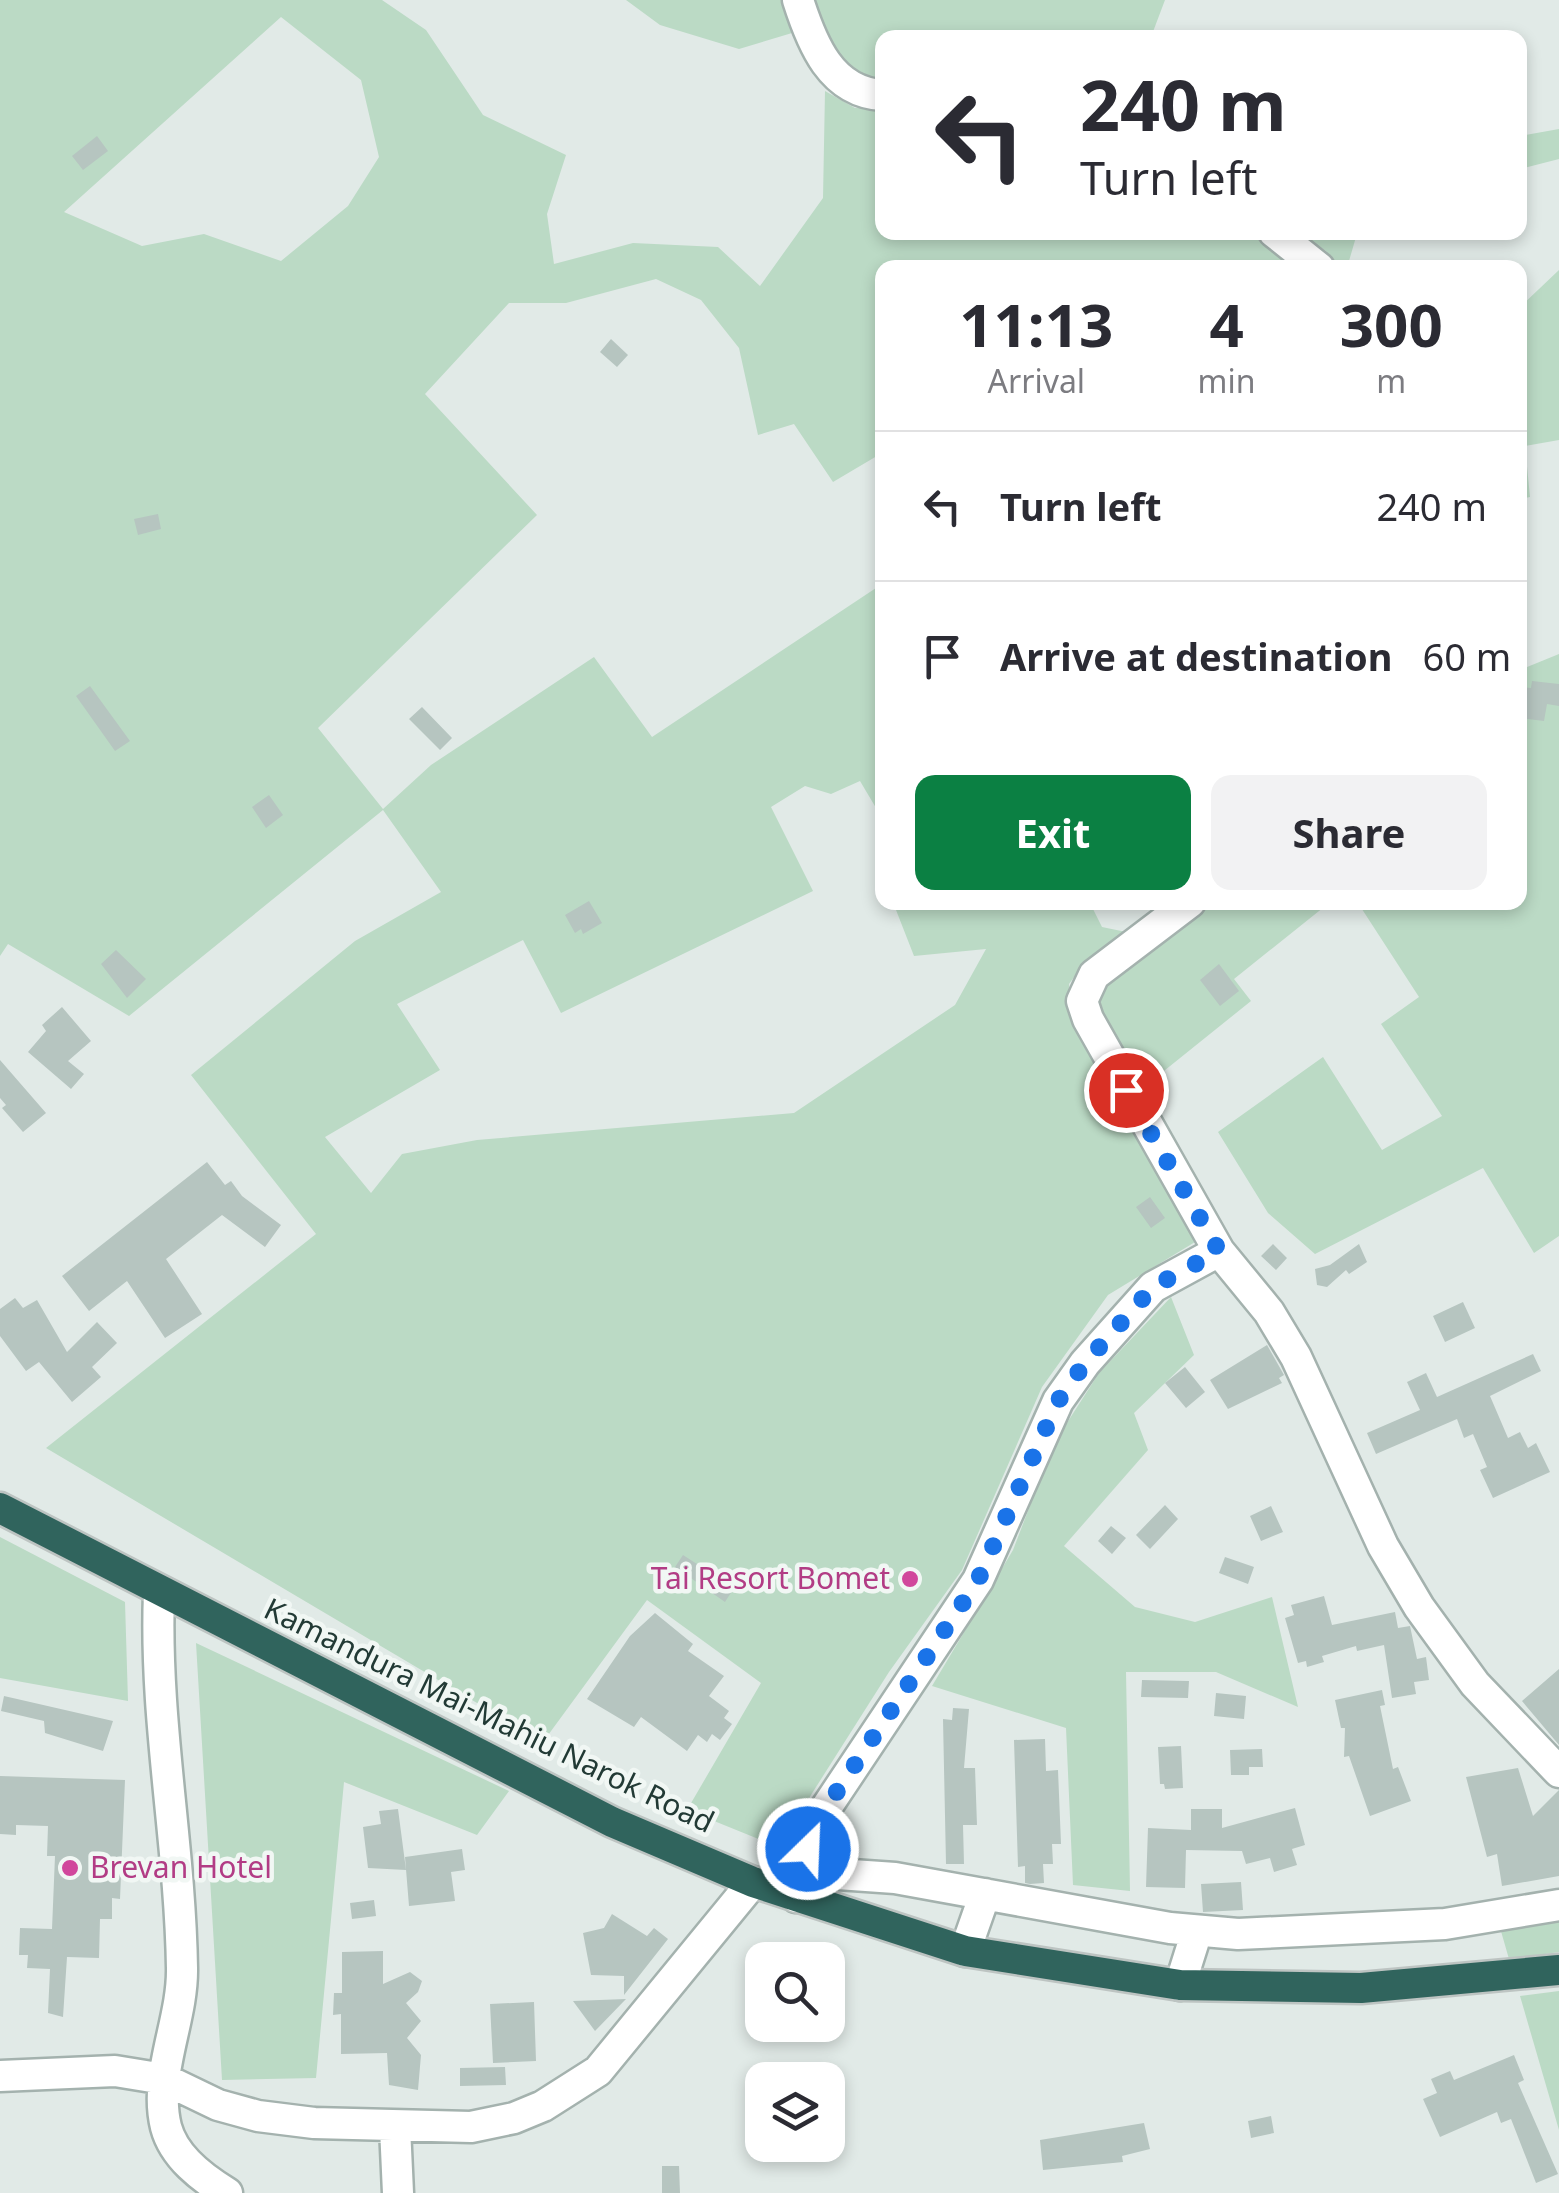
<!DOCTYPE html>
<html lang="en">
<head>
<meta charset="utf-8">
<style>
  body { margin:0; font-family:"Noto Sans",sans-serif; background:#f2f2f3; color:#2b2b33; height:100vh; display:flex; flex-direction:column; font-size:38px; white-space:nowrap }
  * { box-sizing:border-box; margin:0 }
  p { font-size:32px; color:#7c7c81 }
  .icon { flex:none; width:55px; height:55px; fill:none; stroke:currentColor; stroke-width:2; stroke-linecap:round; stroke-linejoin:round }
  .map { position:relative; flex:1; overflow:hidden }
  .side { position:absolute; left:875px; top:260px; width:652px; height:650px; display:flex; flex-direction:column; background:#fff; border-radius:20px; box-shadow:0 5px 15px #0003 }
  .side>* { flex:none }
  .hud { position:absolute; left:875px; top:30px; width:652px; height:210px; border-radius:20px; box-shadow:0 5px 15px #0003; background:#fff; color:#2b2b33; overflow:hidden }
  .buttons { position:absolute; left:745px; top:1942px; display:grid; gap:20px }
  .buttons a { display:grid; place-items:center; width:100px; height:100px; border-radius:20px; background:#fff; box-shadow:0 5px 15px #0003; font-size:50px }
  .pin { position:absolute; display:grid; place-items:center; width:85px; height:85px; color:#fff; margin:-42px; border:5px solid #fff; border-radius:50%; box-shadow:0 2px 10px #0007 }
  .me { position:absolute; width:110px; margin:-55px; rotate:24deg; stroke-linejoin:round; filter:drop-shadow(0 0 8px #0008) }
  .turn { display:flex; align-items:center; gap:35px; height:210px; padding:0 40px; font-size:45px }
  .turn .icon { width:130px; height:130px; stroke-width:2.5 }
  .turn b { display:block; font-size:70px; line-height:85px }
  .eta { display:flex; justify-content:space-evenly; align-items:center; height:170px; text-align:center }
  .eta b { font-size:60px; font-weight:700; line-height:70px }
  .action { display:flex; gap:20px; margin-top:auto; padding:20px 40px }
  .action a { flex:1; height:115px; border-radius:20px; background:#0b8043; color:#fff; font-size:40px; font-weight:700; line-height:115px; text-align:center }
  .action a+a { background:#f2f2f3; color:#2b2b33 }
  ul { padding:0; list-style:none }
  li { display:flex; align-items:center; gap:30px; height:150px; padding:0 40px; border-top:2px solid #e1e1e2 }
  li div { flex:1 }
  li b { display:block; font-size:38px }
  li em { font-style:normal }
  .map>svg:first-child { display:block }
  .green { fill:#bbdac5; fill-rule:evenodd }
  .building { fill:#b6c5c0 }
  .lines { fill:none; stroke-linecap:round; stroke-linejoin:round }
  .minor-casing { stroke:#a4b2ae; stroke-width:35 }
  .highway-casing { stroke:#bdc4c2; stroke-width:35 }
  .minor { stroke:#fff; stroke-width:30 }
  .highway { stroke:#30645d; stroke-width:30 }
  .route { stroke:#1a73e8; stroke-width:18; stroke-dasharray:0 32.4 }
  .hotel-dot { fill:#d1479c; stroke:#f1f7f4; stroke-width:4 }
  .labels { text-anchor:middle; stroke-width:9; stroke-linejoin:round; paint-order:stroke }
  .hotel-label { font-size:30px; fill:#b23c85; stroke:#f1f7f4; text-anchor:end }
  .street-label { font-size:30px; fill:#223a35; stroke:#f1f7f4 }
</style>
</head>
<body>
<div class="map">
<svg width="1559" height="2193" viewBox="0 0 1559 2193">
  <rect width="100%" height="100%" fill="#e1eae7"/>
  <path class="green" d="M 0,0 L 382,0 L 426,30 L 483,115 L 566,155 L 547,214 L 554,264 L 633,243 L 718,247 L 760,286 L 823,198 L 825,91 L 855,108 L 882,107 L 882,232 L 1244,233 L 1287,253 L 1299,267 L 882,268 L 882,453 L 833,482 L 794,424 L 758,435 L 739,348 L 701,300 L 656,279 L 566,303 L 509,303 L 425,394 L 537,515 L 318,728 L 383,809 L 431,765 L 594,657 L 652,737 L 882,584 L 882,818 L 860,781 L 831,794 L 805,786 L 771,807 L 813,891 L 561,1013 L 523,940 L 397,1004 L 440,1070 L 325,1137 L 371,1193 L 402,1154 L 477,1140 L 794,1113 L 955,1005 L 986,949 L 914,956 L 896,910 L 902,903 L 1090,903 L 1102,927 L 1131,933 L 1088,958 L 1069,984 L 1073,1018 L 1195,1242 L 1108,1295 L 1042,1387 L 962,1570 L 889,1672 L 778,1847 L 687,1810 L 761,1683 L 647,1600 L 543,1742 L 46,1448 L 316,1234 L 191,1075 L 355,941 L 441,892 L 383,810 L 129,1016 L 8,944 L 0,956 ZM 281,17 L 361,80 L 379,157 L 348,206 L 281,261 L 204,234 L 142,246 L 64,212 Z
    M 626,0 L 781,0 L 792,33 L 739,49 L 660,25 Z
    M 808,0 L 1165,0 L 1151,37 L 882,38 L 882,86 C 836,64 828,46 808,0 Z
    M 1559,129 L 1559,159 L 1520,169 L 1520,136 Z
    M 1480,232 L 1481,240 L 1356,237 L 1349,261 L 1370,267 L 1336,268 L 1326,251 L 1299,233 Z
    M 1559,270 L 1559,440 L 1525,446 L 1530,497 L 1520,499 L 1520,307 Z
    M 1559,654 L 1559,1236 L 1534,1253 L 1483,1168 L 1315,1254 L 1268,1213 L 1218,1132 L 1323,1057 L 1382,1150 L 1442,1116 L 1381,1024 L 1419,997 L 1358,903 L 1520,902 L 1520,670 Z
    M 1198,902 L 1329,903 L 1234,979 L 1251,1001 L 1139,1091 L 1092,1003 L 1100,980 Z
    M 1171,1297 L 1194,1355 L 1134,1413 L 1148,1450 L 1064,1546 L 1135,1607 L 1195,1622 L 1272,1597 L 1298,1707 L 1216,1672 L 1126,1672 L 1130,1891 L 1073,1885 L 1066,1728 L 932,1686 L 1013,1550 L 1054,1443 L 1099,1373 Z
    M 0,1537 L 125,1602 L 128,1701 L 0,1678 Z
    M 196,1643 L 509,1791 L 477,1835 L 344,1782 L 316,2078 L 222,2080 Z
    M 1559,1890 L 1559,1952 L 1509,1959 L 1492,1900 Z
    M 1559,1991 L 1559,2130 L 1520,1996 Z"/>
  <path class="building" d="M 97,136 L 108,151 L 83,170 L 72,156 Z
    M 611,339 L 628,355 L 617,367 L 600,352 Z
    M 158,514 L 161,529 L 138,535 L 134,519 Z
    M 1532,681 L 1559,684 L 1559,706 L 1547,704 L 1544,721 L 1520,718 L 1520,687 L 1531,688 Z
    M 90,686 L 130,741 L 115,751 L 76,696 Z
    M 422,707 L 452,738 L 440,750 L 409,719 Z
    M 269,795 L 283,815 L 266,828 L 252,807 Z
    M 589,901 L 602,923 L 583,934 L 581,929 L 575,933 L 565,915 Z
    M 116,950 L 146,979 L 127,998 L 101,964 Z
    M 1219,964 L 1239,991 L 1220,1006 L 1200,980 Z
    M 62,1007 L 91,1041 L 68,1061 L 84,1074 L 71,1089 L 28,1052 L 46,1031 L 42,1025 Z
    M 0,1060 L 46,1113 L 23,1132 L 2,1108 L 6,1105 L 0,1098 Z
    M 207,1162 L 225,1185 L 231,1181 L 242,1196 L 281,1225 L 265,1247 L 222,1215 L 166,1259 L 202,1314 L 165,1338 L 127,1281 L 89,1311 L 62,1276 Z
    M 1150,1197 L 1165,1218 L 1151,1228 L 1136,1207 Z
    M 1273,1244 L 1287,1258 L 1276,1270 L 1261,1256 Z
    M 1359,1244 L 1367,1262 L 1349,1274 L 1346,1270 L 1327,1287 L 1317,1285 L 1315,1269 L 1330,1265 Z
    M 15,1298 L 23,1308 L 37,1300 L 67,1352 L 97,1322 L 117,1343 L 92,1367 L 101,1377 L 72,1402 L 39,1362 L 26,1371 L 0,1336 L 0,1309 Z
    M 1463,1302 L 1475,1328 L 1445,1342 L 1433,1316 Z
    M 1267,1345 L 1284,1375 L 1279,1378 L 1282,1383 L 1228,1409 L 1210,1380 Z
    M 1533,1354 L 1541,1371 L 1490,1396 L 1508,1438 L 1520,1432 L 1528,1448 L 1536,1443 L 1550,1472 L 1493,1498 L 1480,1470 L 1487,1467 L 1473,1434 L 1464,1438 L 1457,1419 L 1376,1454 L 1367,1433 L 1420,1410 L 1407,1382 L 1426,1373 L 1437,1397 Z
    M 1185,1367 L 1205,1392 L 1186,1408 L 1165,1383 Z
    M 1165,1505 L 1178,1519 L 1150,1549 L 1136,1535 Z
    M 1271,1506 L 1283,1532 L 1261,1541 L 1250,1516 Z
    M 1111,1526 L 1126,1538 L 1112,1554 L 1098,1541 Z
    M 683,1555 L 734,1588 L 725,1602 L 675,1567 Z
    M 1225,1557 L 1254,1567 L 1248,1584 L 1219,1573 Z
    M 1324,1596 L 1332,1625 L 1395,1612 L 1398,1628 L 1410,1626 L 1417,1659 L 1426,1657 L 1429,1680 L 1414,1682 L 1416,1694 L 1392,1698 L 1384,1645 L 1357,1651 L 1356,1646 L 1322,1656 L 1324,1662 L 1307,1667 L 1306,1661 L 1298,1663 L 1285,1618 L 1294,1615 L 1291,1605 Z
    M 655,1613 L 693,1644 L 688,1651 L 724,1676 L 709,1696 L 729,1711 L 724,1718 L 732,1724 L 720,1740 L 712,1734 L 707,1742 L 698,1735 L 687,1751 L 641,1717 L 634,1727 L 587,1699 L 630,1636 Z
    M 1559,1669 L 1559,1745 L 1522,1701 Z
    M 1142,1680 L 1189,1681 L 1188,1698 L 1141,1697 Z
    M 1382,1690 L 1385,1705 L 1380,1706 L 1393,1769 L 1398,1767 L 1411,1801 L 1370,1816 L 1349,1756 L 1344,1757 L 1345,1728 L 1341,1728 L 1335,1700 Z
    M 1216,1693 L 1246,1696 L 1244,1719 L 1214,1716 Z
    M 4,1696 L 113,1721 L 103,1751 L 45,1733 L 44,1721 L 1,1711 Z
    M 953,1708 L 969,1709 L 964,1768 L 975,1768 L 977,1825 L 963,1825 L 964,1864 L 946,1864 L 943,1719 L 952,1720 Z
    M 1045,1739 L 1046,1771 L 1058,1770 L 1061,1844 L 1052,1844 L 1053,1864 L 1043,1864 L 1044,1883 L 1030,1884 L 1025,1883 L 1025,1866 L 1018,1867 L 1014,1740 Z
    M 1181,1746 L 1183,1788 L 1165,1789 L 1164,1784 L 1160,1784 L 1158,1747 Z
    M 1262,1749 L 1263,1767 L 1249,1767 L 1249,1775 L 1231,1775 L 1230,1750 Z
    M 1518,1768 L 1533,1816 L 1559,1790 L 1559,1876 L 1502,1886 L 1497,1854 L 1487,1857 L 1466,1777 Z
    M 0,1776 L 125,1780 L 120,1899 L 112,1898 L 112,1919 L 100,1919 L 99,1958 L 67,1957 L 63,2017 L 48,2013 L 50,1969 L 27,1968 L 28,1955 L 19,1955 L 20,1928 L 52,1929 L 55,1856 L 47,1856 L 48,1826 L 16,1825 L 16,1835 L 0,1834 Z
    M 1295,1808 L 1305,1845 L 1292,1849 L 1297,1865 L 1274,1872 L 1270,1858 L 1246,1864 L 1242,1851 L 1186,1850 L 1185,1888 L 1146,1887 L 1148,1828 L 1191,1830 L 1191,1809 L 1222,1809 L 1222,1828 Z
    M 398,1809 L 406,1870 L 368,1868 L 363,1827 L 381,1824 L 379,1811 Z
    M 462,1849 L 465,1870 L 451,1872 L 455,1901 L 409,1906 L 405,1857 Z
    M 1241,1882 L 1243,1910 L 1203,1912 L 1201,1884 Z
    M 374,1900 L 376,1916 L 352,1919 L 350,1903 Z
    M 612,1914 L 647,1936 L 654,1928 L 668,1939 L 624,1995 L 624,1976 L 591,1975 L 583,1933 L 604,1928 Z
    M 383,1951 L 383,1984 L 410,1972 L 422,1981 L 418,1992 L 406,2003 L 421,2021 L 407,2038 L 421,2055 L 418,2090 L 389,2085 L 387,2053 L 341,2054 L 341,2014 L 333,2015 L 334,1993 L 342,1993 L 342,1952 Z
    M 626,1999 L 595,2031 L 573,2001 Z
    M 534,2002 L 536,2061 L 493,2063 L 490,2004 Z
    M 1514,2055 L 1524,2080 L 1518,2083 L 1558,2174 L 1536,2183 L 1511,2119 L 1501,2123 L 1497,2112 L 1440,2137 L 1423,2099 L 1437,2093 L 1431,2079 L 1450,2071 L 1454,2080 Z
    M 505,2067 L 506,2085 L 460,2086 L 460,2068 Z
    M 1271,2116 L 1274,2133 L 1251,2138 L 1248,2121 Z
    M 1144,2123 L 1150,2149 L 1122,2156 L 1123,2162 L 1043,2170 L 1040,2140 Z
    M 662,2166 L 679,2166 L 680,2193 L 662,2193 Z"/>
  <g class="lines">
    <g class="minor-casing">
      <path id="minor" d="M 798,0 C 812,44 831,92 882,95
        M 1274,232 L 1319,268
        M 1190,902 L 1094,975 L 1082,1001 L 1088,1019 L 1219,1251 L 1269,1312 L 1296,1357 L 1383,1546 L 1419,1607 L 1475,1684 L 1559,1772
        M 159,1593 C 154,1719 180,1842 182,1968 C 183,2021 153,2075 166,2127 C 174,2157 202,2178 227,2193
        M 809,1872 L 895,1878 L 1170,1928 L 1238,1934 L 1445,1924 L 1559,1905
        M 796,1897 C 810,1871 805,1852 814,1826 L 978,1580 L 1058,1401 L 1085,1363 L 1153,1287 L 1219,1251
        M 965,1951 L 985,1894
        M 1180,1985 L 1197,1931
        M 0,2076 L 115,2071 L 164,2079 L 218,2105 L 258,2116 L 314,2123 L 471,2127 L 514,2118 L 543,2106 L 598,2071 L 753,1882
        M 395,2127 L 398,2193"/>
    </g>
    <g class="highway-casing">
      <path id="highway" d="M 0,1508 L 612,1822 L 753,1882 L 965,1951 L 1180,1985 L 1361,1988 L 1559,1970"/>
    </g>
    <use href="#minor" class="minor"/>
    <use href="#highway" class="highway"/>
  </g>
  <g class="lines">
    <path class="route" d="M 808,1849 L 814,1826 L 978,1580 L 1058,1401 L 1085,1363 L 1153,1287 L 1219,1251 L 1126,1090"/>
  </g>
  <g class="hotel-dot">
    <circle cx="910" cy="1579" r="10"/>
    <circle cx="70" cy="1868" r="10"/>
  </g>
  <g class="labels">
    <g class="hotel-label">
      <text x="890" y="1589">Tai Resort Bomet</text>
      <text x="90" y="1878" text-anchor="start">Brevan Hotel</text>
    </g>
    <g class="street-label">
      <text transform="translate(489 1716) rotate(26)" y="10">Kamandura Mai-Mahiu Narok Road</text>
    </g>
  </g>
</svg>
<div class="buttons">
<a><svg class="icon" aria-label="search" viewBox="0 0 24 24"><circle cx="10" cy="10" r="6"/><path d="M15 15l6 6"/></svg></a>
<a><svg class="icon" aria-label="layers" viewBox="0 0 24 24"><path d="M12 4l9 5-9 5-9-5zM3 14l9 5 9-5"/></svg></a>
</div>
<div class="pin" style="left:1126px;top:1090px;background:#d93025"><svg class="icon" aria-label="arrive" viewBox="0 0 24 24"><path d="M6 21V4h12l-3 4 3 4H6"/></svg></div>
<svg class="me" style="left:808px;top:1849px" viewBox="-20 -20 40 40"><circle r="17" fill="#1a73e8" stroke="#fff" stroke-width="3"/><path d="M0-11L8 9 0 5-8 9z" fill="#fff"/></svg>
<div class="hud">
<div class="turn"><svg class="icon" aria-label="left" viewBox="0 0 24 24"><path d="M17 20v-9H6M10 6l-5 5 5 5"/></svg><div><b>240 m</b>Turn left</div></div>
</div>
<section class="side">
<div class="eta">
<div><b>11:13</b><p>Arrival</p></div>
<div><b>4</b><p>min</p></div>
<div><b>300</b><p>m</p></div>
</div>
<ul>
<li><svg class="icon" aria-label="left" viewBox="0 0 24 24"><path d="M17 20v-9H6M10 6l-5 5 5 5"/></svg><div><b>Turn left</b></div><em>240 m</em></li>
<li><svg class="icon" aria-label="arrive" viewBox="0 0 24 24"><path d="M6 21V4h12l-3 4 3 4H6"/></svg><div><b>Arrive at destination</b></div><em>60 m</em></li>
</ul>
<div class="action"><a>Exit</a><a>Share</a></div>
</section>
</div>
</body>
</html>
